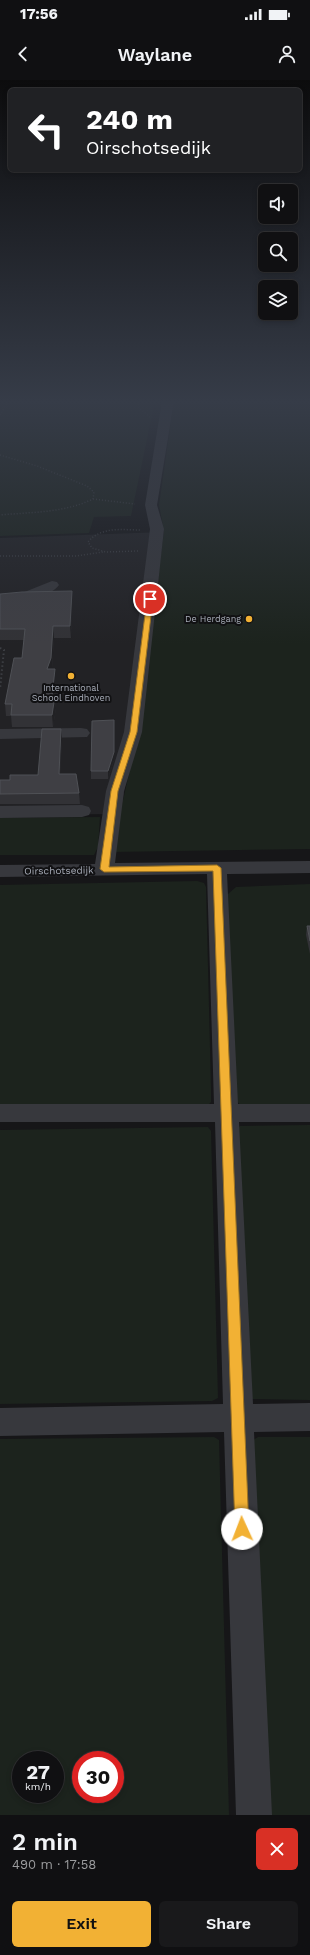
<!DOCTYPE html>
<html lang="en">
<head>
<meta charset="utf-8">
<style>
  body { margin:0; font-family:"Work Sans",sans-serif; background:#19191b; color:#f1f3f6; height:100vh; display:flex; flex-direction:column; font-size:15px; white-space:nowrap }
  * { box-sizing:border-box; margin:0 }
  p { font-size:13px; color:#9c9d9f }
  .icon { flex:none; width:22px; height:22px; fill:none; stroke:currentColor; stroke-width:2; stroke-linecap:round; stroke-linejoin:round }
  .map { position:relative; height:1735px; overflow:hidden }
  .details { display:flex; flex-direction:column; background:#101012; flex:1 }
  .details>* { flex:none }
  .top-card { position:absolute; left:8px; top:8px; width:294px; height:84px; border-radius:6px; box-shadow:0 2px 6px #0003,0 0 0 1px #303032; background:#202124; color:#fff; overflow:hidden }
  .controls { position:absolute; left:258px; top:104px; display:grid; gap:8px }
  .controls a { display:grid; place-items:center; width:40px; height:40px; border-radius:6px; background:#101012; box-shadow:0 2px 6px #0003,0 0 0 1px #303032; font-size:20px }
  .speed { position:absolute; left:12px; top:1671px; display:flex; gap:8px; font-size:20px; font-weight:700; text-align:center }
  .speed>* { display:grid; place-content:center; width:52px; height:52px; border-radius:50%; background:#101012; box-shadow:0 2px 6px #0003,0 0 0 1px #303032; line-height:1 }
  .speed small { font-size:10px; font-weight:400 }
  .speed .limit { border:6px solid #d22; background:#fff; color:#111 }
  .pin { position:absolute; display:grid; place-items:center; width:34px; height:34px; color:#fff; margin:-17px; border:2px solid #fff; border-radius:50%; box-shadow:0 1px 4px #0007 }
  .me { position:absolute; width:44px; margin:-22px; rotate:358deg; stroke-linejoin:round; filter:drop-shadow(0 0 3px #0008) }
  .turn { display:flex; align-items:center; gap:14px; height:84px; padding:0 12px; font-size:18px }
  .turn .icon { width:52px; height:52px; stroke-width:2.5 }
  .turn b { display:block; font-size:28px; line-height:34px }
  .round { display:grid; place-items:center; flex:none; width:42px; height:42px; border-radius:6px; background:#19191b }
  .headline { display:flex; align-items:center; justify-content:space-between; height:68px; padding:0 12px }
  h1 { font-size:24px; font-weight:600; line-height:30px }
  .action { display:flex; gap:8px; margin-top:auto; padding:8px 12px }
  .action a { flex:1; height:46px; border-radius:6px; background:#f2b134; color:#111; font-size:16px; font-weight:600; line-height:46px; text-align:center }
  .action a+a { background:#19191b; color:#f1f3f6 }
  .status { display:flex; justify-content:space-between; align-items:center; height:28px; padding:0 20px; background:#101012; direction:ltr }
  .status svg { height:11px; fill:currentColor }
  header { display:flex; justify-content:space-between; align-items:center; height:52px; padding:0 12px; background:#101012; font-size:18px; font-weight:600 }
  .map>svg:first-child { display:block }
  .built { fill:#222225 }
  .green { fill:#1c231d; fill-rule:evenodd }
  .lines { fill:none; stroke-linecap:round; stroke-linejoin:round }
  .path-far1 { stroke:#3d3f44; stroke-width:1.5; stroke-dasharray:1 2; stroke-linecap:butt }
  .path { stroke:#3d3f44; stroke-width:2; stroke-dasharray:1.5 2.5; stroke-linecap:butt }
  .minor { fill:#37383d; fill-rule:evenodd }
  .wall { fill:#323236 }
  .shaded-wall { fill:#212124 }
  .building { fill:#3f3f44; stroke:#4f5156 }
  .route { fill:#f2b134; stroke:#9d7322 }
  .poi-dot { fill:#f2b134; stroke:#111113; stroke-width:1.5 }
  .labels { text-anchor:middle; stroke-width:4; stroke-linejoin:round; paint-order:stroke }
  .far-poi-label { font-size:9px; fill:#a8adb8; stroke:#111113; text-anchor:end }
  .street-label { font-size:10px; fill:#a8adb8; stroke:#111113 }
</style>
</head>
<body>
<div class="status"><b>17:56</b><svg viewBox="0 0 49 12"><path d="M0 12V9h3v3zM5 12V6h3v6zM10 12V3h3v9zM15 12V0h3v12zM26 1h20v11H26zM47 4h2v5h-2z"/></svg></div>
<header><svg class="icon" aria-label="back" viewBox="0 0 24 24"><path d="M15 5l-7 7 7 7"/></svg>Waylane<svg class="icon" aria-label="person" viewBox="0 0 24 24"><circle cx="12" cy="8" r="4"/><path d="M4 21q1-7 8-7t8 7"/></svg></header>
<div class="map">
<svg width="310" height="1735" viewBox="0 0 310 1735">
  <rect width="100%" height="100%" fill="#161618"/>
  <path class="built" d="M 163,452 L 121,734 L 0,735 L 0,458 Z"/>
  <path class="green" d="M 0,321 L 155,321 L 131,436 L 94,437 L 89,453 L 0,456 Z
    M 174,321 L 310,321 L 310,769 L 111,772 L 138,655 L 164,451 L 159,425 Z
    M 100,737 L 98,767 L 94,775 L 0,775 L 0,738 Z
    M 197,801 L 204,803 L 206,807 L 211,1008 L 211,1022 L 208,1025 L 0,1027 L 0,805 Z
    M 310,804 L 310,1024 L 240,1025 L 234,1017 L 227,825 L 228,814 L 236,807 Z
    M 310,1045 L 310,1320 L 252,1319 L 238,1048 L 240,1046 Z
    M 208,1047 L 211,1051 L 218,1318 L 212,1321 L 0,1324 L 0,1050 Z
    M 214,1357 L 219,1360 L 229,1735 L 0,1735 L 0,1359 ZM 21,1680 L 55,1680 L 55,1714 L 21,1714 ZM 81,1680 L 115,1680 L 115,1714 L 81,1714 Z
    M 258,1357 L 310,1357 L 310,1735 L 265,1735 L 247,1364 Z"/>
  <g class="lines">
    <path class="path-far1" d="M 139,321 L 138,327 L 150,337
      M 0,335 L 8,321
      M 0,375 L 37,386 L 87,406 L 94,412 L 93,419 C 64,433 32,432 0,435
      M 93,419 L 135,424
      M 138,471 L 106,472 L 92,468 L 88,462 C 101,446 123,450 141,450
      M 0,476 L 76,476 L 103,472"/>
    <path class="path" d="M 0,568 L 4,570 L 0,609"/>
    <path class="minor" d="M 162,321 L 174,321 L 157,425 L 164,449 L 142,652 L 124,711 L 115,783 L 310,781 L 310,793 L 227,794 L 238,1024 L 310,1024 L 310,1042 L 239,1042 L 253,1324 L 310,1323 L 310,1351 L 254,1352 L 272,1735 L 236,1735 L 224,1352 L 0,1356 L 0,1328 L 223,1324 L 215,1042 L 0,1042 L 0,1024 L 214,1024 L 207,794 L 0,797 L 0,785 L 95,784 L 106,711 L 124,652 L 150,449 L 145,425 Z
      M 52,501 L 57,502 L 59,505 C 49,519 16,523 0,524 L 0,516 L 22,513 Z
      M 81,648 L 87,649 L 90,653 L 87,657 L 0,659 L 0,649 Z
      M 82,725 L 89,727 L 91,731 L 89,735 L 82,737 L 0,738 L 0,726 Z"/>
  </g>
  <path class="wall" d="M 72,511 L 72,522 L 71,558 L 54,558 L 52,589 L 55,601 L 54,616 L 55,616 L 56,628 L 53,647 L 12,647 L 11,636 L 6,636 L 5,624 L 22,578 L 24,560 L 0,560 L 0,514 Z
    M 61,649 L 62,659 L 60,694 L 79,713 L 80,724 L 0,724 L 0,700 L 10,700 L 38,695 Z
    M 114,680 L 108,699 L 91,699 L 91,691 Z
    M 307,846 L 310,846 L 310,874 L 306,855 Z"/>
  <path class="shaded-wall" d="M 72,511 L 72,522 L 71,558 L 70,546 Z
    M 53,546 L 54,558 L 52,589 L 47,589 Z
    M 55,589 L 55,601 L 53,628 L 52,616 Z
    M 55,616 L 56,628 L 53,647 L 52,635 Z
    M 114,640 L 114,680 L 108,699 L 108,691 Z
    M 61,649 L 62,659 L 59,704 L 59,694 Z"/>
  <path class="building" d="M 72,511 L 70,546 L 53,546 L 51,578 L 47,589 L 55,589 L 52,616 L 55,616 L 52,635 L 11,635 L 12,624 L 5,624 L 14,578 L 22,578 L 25,549 L 0,549 L 0,514 L 22,512 Z
    M 114,640 L 114,672 L 108,691 L 91,691 L 92,641 Z
    M 42,649 L 61,649 L 59,694 L 76,694 L 79,713 L 0,714 L 0,700 L 10,700 L 10,695 L 38,695 Z
    M 307,846 L 310,846 L 310,861 Z"/>
  <linearGradient id="sky" x2="0" y2="1"><stop stop-color="#0c0c0d"/><stop offset="0.57" stop-color="#363c48"/><stop offset="1" stop-color="#363c48" stop-opacity="0"/></linearGradient>
  <rect width="310" height="564" fill="url(#sky)"/>
  <path class="route" d="M 150,517 L 153,519 L 137,652 L 118,711 L 109,787 L 217,785 L 221,788 L 249,1449 L 247,1454 L 242,1456 L 237,1454 L 235,1449 L 213,791 L 104,792 L 100,789 L 111,711 L 130,652 L 147,519 Z"/>
  <g class="poi-dot">
    <circle cx="249" cy="539" r="4"/>
    <circle cx="71" cy="596" r="4"/>
  </g>
  <g class="labels">
    <g class="far-poi-label">
      <text x="241" y="542">De Herdgang</text>
      <text x="71" y="611" text-anchor="middle">International<tspan x="71" dy="10">School Eindhoven</tspan></text>
    </g>
    <g class="street-label">
      <text transform="translate(59 790) rotate(-1)" y="4">Oirschotsedijk</text>
    </g>
  </g>
</svg>
<div class="controls">
<a><svg class="icon" aria-label="sound" viewBox="0 0 24 24"><path d="M4 9h4l5-4v14l-5-4H4zM17 9q2 3 0 6"/></svg></a>
<a><svg class="icon" aria-label="search" viewBox="0 0 24 24"><circle cx="10" cy="10" r="6"/><path d="M15 15l6 6"/></svg></a>
<a><svg class="icon" aria-label="layers" viewBox="0 0 24 24"><path d="M12 4l9 5-9 5-9-5zM3 14l9 5 9-5"/></svg></a>
</div>
<div class="speed"><div>27<small>km/h</small></div><div class="limit">30</div></div>
<div class="pin" style="left:150px;top:519px;background:#d93025"><svg class="icon" aria-label="arrive" viewBox="0 0 24 24"><path d="M6 21V4h12l-3 4 3 4H6"/></svg></div>
<svg class="me" style="left:242px;top:1449px" viewBox="-20 -20 40 40"><circle r="19" fill="#fff"/><path d="M0-13L10 11 0 6-10 11z" fill="#f2b134"/></svg>
<div class="top-card">
<div class="turn"><svg class="icon" aria-label="left" viewBox="0 0 24 24"><path d="M17 20v-9H6M10 6l-5 5 5 5"/></svg><div><b>240 m</b>Oirschotsedijk</div></div>
</div>
</div>
<section class="details">
<div class="headline"><div><h1>2 min</h1><p>490 m · 17:58</p></div><a class="round" style="background:#d93025;color:#fff"><svg class="icon" aria-label="close" viewBox="0 0 24 24"><path d="M6 6l12 12M18 6L6 18"/></svg></a></div>
<div class="action"><a>Exit</a><a>Share</a></div>
</section>
</body>
</html>
